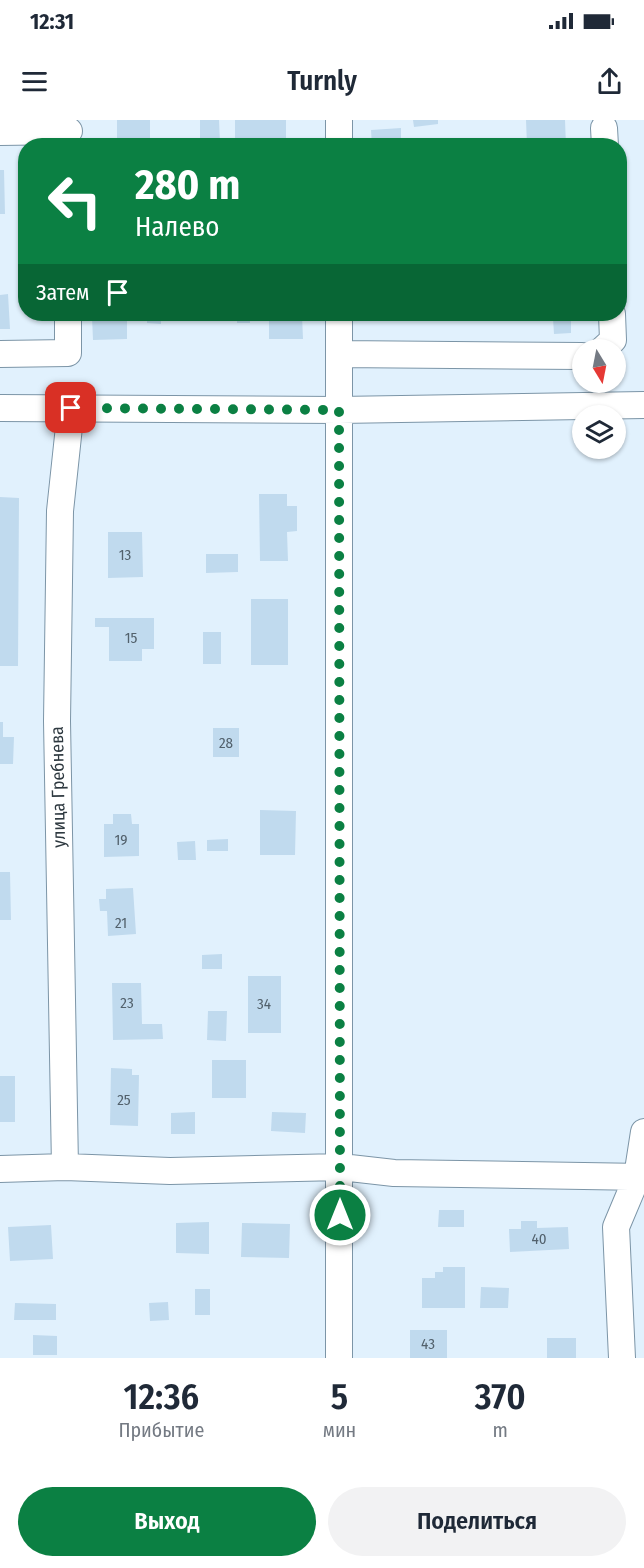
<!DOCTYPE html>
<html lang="ru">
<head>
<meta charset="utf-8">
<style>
  body { margin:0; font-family:"Fira Sans Condensed",sans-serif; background:#f2f2f3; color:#1f2937; height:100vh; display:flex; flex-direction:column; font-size:22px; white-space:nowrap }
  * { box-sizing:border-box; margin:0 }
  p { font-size:20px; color:#747a83 }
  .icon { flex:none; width:33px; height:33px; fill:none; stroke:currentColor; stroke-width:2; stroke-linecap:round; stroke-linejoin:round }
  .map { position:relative; height:1238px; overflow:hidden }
  .sheet { display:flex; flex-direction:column; background:#fff; flex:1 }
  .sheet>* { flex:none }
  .hud { position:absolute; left:18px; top:18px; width:609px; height:183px; border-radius:24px; box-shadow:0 2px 4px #0004; background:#0b8043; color:#fff; overflow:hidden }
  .needle { width:39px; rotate:170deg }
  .tools { position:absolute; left:572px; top:219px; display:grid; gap:12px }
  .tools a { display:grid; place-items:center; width:54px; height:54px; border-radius:50%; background:#fff; box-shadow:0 2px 4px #0004; font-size:30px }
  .pin { position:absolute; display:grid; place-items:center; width:51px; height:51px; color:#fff; margin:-26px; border-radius:12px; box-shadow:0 3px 9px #0006 }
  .me { position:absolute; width:66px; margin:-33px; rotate:0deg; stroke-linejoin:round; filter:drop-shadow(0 0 4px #0008) }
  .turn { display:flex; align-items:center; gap:21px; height:126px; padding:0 18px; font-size:27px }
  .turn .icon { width:78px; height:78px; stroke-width:2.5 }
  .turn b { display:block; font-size:42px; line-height:51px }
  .then { display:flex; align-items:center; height:57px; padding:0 18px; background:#0003; gap:12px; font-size:22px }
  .eta { display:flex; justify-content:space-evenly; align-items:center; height:102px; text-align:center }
  .eta b { font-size:36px; font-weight:600; line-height:42px }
  .primary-button { display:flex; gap:12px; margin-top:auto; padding:12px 18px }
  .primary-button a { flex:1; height:69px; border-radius:36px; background:#0b8043; color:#fff; font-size:24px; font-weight:600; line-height:69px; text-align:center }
  .primary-button a+a { background:#f2f2f3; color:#1f2937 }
  .status { display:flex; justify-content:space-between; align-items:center; height:42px; padding:0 30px; background:#fff; direction:ltr }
  .status svg { height:16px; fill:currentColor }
  header { display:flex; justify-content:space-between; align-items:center; height:78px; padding:0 18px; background:#fff; font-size:27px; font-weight:600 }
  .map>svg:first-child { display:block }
  .building { fill:#c0daee }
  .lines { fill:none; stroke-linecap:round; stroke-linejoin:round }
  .minor-casing { stroke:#7c95a7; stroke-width:28 }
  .minor { stroke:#fff; stroke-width:26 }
  .route { stroke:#0b8043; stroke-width:10; stroke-dasharray:0 18 }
  .labels { text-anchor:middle; stroke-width:5; stroke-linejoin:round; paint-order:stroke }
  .number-label { font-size:15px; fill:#52616c }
  .street-label { font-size:18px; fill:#2e3940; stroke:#fff }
</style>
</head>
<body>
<div class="status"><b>12:31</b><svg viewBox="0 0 49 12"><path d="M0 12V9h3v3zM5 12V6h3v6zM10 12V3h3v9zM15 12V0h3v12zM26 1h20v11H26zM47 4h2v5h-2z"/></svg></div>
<header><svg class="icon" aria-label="menu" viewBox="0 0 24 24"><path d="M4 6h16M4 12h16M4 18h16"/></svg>Turnly<svg class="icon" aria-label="share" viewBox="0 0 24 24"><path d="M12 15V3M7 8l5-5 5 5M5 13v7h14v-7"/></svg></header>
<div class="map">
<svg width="644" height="1238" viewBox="0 0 644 1238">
  <rect width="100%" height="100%" fill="#e1f1fd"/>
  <path class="building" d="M 117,0 L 150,0 L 150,26 L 117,26 Z
    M 200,0 L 219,0 L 220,23 L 200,23 Z
    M 235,0 L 286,0 L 286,26 L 235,26 Z
    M 413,0 L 438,0 L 438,4 L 414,7 Z
    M 526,0 L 565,0 L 566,26 L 527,26 Z
    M 401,8 L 401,26 L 372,26 L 371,10 Z
    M 0,50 L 4,50 L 5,94 L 0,94 Z
    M 8,174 L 10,209 L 0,209 L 0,175 Z
    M 133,194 L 172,194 L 172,199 L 161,199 L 161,204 L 147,203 L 147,199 L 133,199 Z
    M 222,194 L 261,194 L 261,198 L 250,198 L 250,203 L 237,203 L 237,198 L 222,198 Z
    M 534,194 L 571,194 L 571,213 L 554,214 L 553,198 L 534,198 Z
    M 127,195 L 127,219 L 93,220 L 92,197 Z
    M 302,195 L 303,219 L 269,219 L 269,196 Z
    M 259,374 L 287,374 L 287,386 L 297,386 L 297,411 L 287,412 L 288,441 L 260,441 Z
    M 0,377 L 19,378 L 18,546 L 0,546 Z
    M 108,412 L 142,412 L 143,457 L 108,458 Z
    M 206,434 L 238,434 L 238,452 L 206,453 Z
    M 251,479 L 288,479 L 288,545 L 251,545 Z
    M 95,498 L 154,498 L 154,529 L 142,529 L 142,541 L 109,541 L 109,507 L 95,507 Z
    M 203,512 L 221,512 L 221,544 L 203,544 Z
    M 0,602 L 3,602 L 3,617 L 14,617 L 13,644 L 0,644 Z
    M 213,608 L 239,608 L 239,637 L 213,637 Z
    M 260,690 L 296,691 L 295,735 L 260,735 Z
    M 113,694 L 131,694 L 132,704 L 139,704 L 139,736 L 104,737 L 104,704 L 113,704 Z
    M 228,719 L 228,731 L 207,731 L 207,720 Z
    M 195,721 L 196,740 L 178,740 L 177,722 Z
    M 0,752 L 10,752 L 11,800 L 0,800 Z
    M 133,768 L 136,814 L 108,816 L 107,791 L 100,791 L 99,779 L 106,779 L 106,769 Z
    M 222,834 L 222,849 L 202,849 L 202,835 Z
    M 248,856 L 281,856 L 281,913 L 248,913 Z
    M 112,863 L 141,863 L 142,904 L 162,904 L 163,919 L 113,920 Z
    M 208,891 L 227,891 L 226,921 L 207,920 Z
    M 212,940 L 246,940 L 246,978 L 212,978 Z
    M 111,948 L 132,949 L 132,955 L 139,955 L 138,1006 L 110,1005 Z
    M 0,956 L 15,956 L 15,1002 L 0,1002 Z
    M 195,992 L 195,1014 L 171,1014 L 171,993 Z
    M 272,992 L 306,993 L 305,1013 L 271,1011 Z
    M 439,1090 L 464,1090 L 464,1107 L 438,1107 Z
    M 521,1101 L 537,1101 L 537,1108 L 568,1107 L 569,1129 L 510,1132 L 509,1109 L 521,1109 Z
    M 209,1102 L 209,1134 L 176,1133 L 176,1103 Z
    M 242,1103 L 290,1104 L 289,1138 L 241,1137 Z
    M 51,1105 L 53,1139 L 10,1141 L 8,1107 Z
    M 443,1147 L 465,1147 L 465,1188 L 422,1188 L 422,1158 L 435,1158 L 435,1152 L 443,1152 Z
    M 481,1167 L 509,1168 L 508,1188 L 480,1188 Z
    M 195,1169 L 210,1169 L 210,1195 L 195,1195 Z
    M 168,1182 L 169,1200 L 150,1201 L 149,1183 Z
    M 15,1183 L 56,1184 L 56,1200 L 14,1200 Z
    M 410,1210 L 447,1210 L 447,1238 L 410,1238 Z
    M 33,1215 L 57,1216 L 57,1235 L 33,1235 Z
    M 547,1218 L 576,1218 L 576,1238 L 547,1238 Z"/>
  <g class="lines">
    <g class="minor-casing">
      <path id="minor" d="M 339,0 L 339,26
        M 604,8 L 605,26
        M 0,12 L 69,11
        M 602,230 L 613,220 L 612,194
        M 0,234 L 68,233 L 68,194
        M 339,234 L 582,236
        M 0,288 L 339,290 L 644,285
        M 65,1047 L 57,601 L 60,391 L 71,288
        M 0,1049 L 65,1047 L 170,1051 L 341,1047 L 394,1053 L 644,1057
        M 339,1238 L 339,194
        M 622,1238 L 616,1107 L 637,1057 L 644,1012"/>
    </g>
    <use href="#minor" class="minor"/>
  </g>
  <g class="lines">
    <path class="route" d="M 71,288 L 339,290 L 340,1095"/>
  </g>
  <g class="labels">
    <g class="number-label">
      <text x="125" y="440">13</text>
      <text x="131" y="523">15</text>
      <text x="226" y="628">28</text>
      <text x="121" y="725">19</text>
      <text x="121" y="808">21</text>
      <text x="127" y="888">23</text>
      <text x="264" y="889">34</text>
      <text x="124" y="985">25</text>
      <text x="539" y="1124">40</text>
      <text x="428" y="1229">43</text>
    </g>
    <g class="street-label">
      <text transform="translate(58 667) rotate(-91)" y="6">улица Гребнева</text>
    </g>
  </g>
</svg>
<div class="tools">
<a><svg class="needle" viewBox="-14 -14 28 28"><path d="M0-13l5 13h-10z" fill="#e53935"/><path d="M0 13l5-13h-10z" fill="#747a83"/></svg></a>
<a><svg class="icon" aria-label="layers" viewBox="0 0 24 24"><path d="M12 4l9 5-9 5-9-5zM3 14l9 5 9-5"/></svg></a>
</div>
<div class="pin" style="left:71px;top:288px;background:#d93025"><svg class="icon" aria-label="arrive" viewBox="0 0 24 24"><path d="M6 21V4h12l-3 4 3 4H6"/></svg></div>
<svg class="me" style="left:340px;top:1095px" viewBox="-20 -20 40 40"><circle r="17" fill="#0b8043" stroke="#fff" stroke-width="3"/><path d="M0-11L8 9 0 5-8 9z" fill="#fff"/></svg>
<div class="hud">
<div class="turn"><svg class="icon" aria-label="left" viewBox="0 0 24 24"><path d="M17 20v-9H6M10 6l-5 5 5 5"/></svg><div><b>280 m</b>Налево</div></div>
<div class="then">Затем<svg class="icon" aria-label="arrive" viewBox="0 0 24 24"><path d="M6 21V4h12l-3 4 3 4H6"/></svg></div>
</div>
</div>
<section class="sheet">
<div class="eta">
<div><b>12:36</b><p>Прибытие</p></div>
<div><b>5</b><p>мин</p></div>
<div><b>370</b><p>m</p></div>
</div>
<div class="primary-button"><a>Выход</a><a>Поделиться</a></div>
</section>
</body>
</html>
